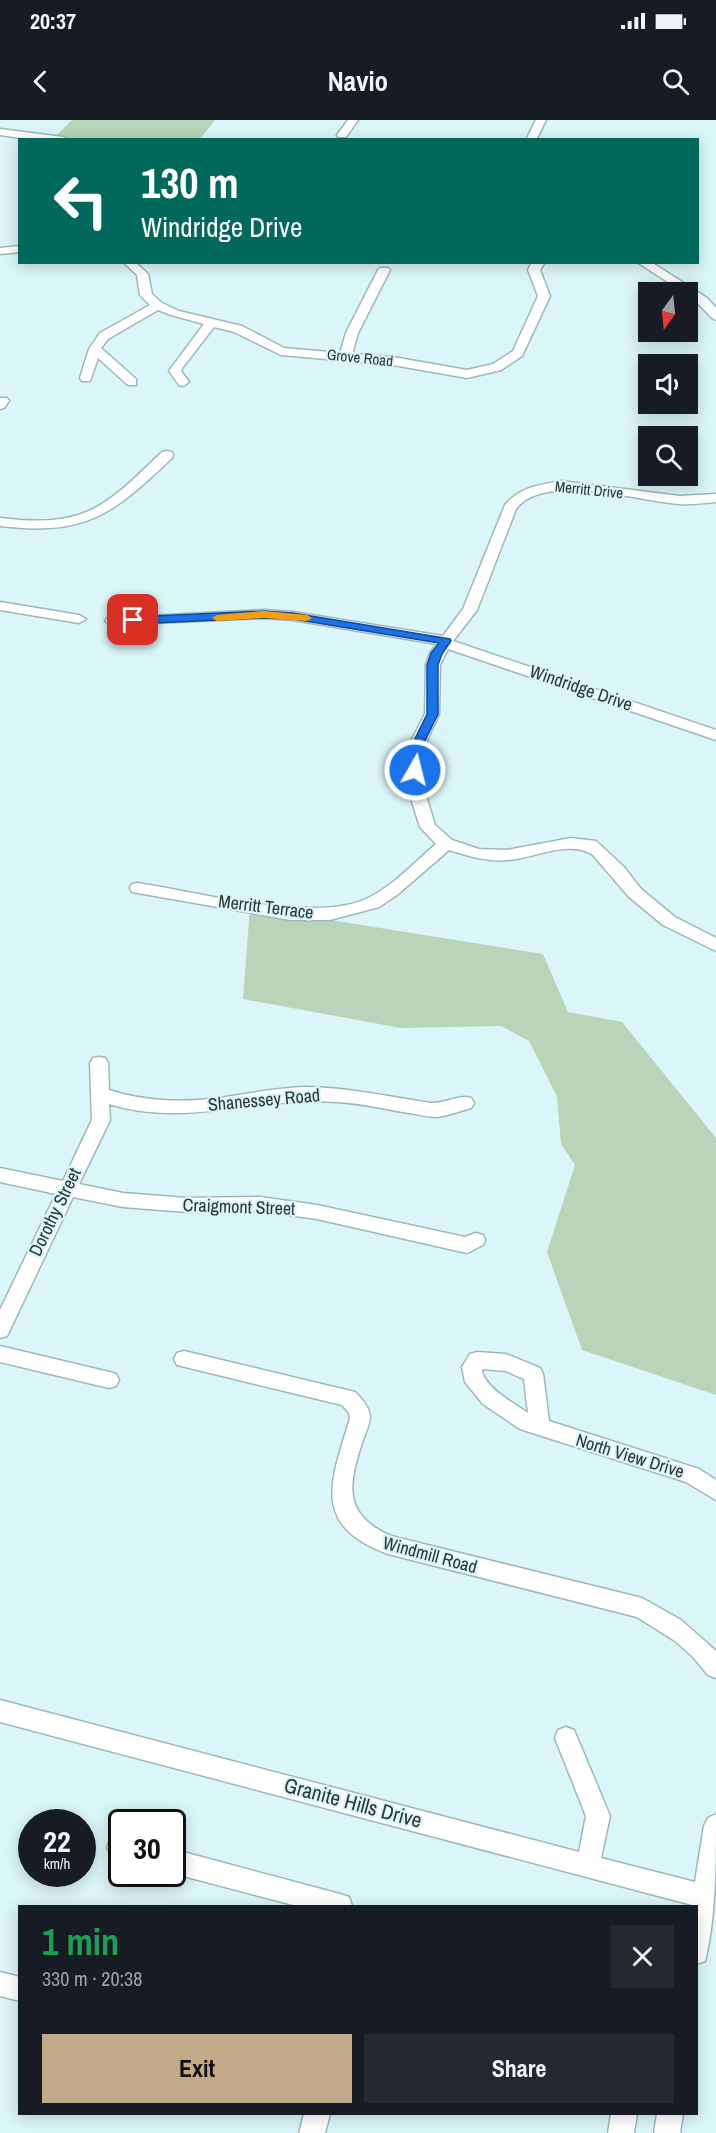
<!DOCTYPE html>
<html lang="en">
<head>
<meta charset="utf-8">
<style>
  body { margin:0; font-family:"Archivo Narrow",sans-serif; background:#242831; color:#f1f3f6; height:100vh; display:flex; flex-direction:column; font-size:22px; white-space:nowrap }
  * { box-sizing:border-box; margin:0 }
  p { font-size:20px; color:#9ea1a6 }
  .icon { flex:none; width:33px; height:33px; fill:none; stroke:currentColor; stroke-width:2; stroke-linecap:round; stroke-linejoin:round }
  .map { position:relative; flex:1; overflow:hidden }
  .panel { position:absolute; left:18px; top:1785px; width:680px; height:210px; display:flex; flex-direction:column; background:#171b24; border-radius:0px; box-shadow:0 3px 15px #0003 }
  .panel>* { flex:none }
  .guide { position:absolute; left:18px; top:18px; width:681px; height:126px; border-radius:0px; box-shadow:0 3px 15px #0003; background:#00695c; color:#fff; overflow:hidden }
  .needle { width:39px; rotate:195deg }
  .tools { position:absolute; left:638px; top:162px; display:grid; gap:12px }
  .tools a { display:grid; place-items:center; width:60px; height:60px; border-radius:0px; background:#171b24; box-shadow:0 3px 15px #0003; font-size:30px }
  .speed { position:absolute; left:18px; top:1689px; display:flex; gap:12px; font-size:30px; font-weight:700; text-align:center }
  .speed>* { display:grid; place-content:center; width:78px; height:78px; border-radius:50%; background:#171b24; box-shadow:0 3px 15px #0003; line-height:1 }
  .speed small { font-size:15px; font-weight:400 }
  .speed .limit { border:3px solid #111; border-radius:9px; background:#fff; color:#111 }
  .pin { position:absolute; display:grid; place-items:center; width:51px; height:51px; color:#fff; margin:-26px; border-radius:12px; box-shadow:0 3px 9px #0006 }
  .me { position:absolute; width:66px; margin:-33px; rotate:8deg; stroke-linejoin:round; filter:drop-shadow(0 0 4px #0008) }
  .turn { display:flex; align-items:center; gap:21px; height:126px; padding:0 24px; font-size:27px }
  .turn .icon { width:78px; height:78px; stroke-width:2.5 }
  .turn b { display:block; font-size:42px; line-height:51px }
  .round { display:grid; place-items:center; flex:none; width:63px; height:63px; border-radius:0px; background:#242831 }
  .headline { display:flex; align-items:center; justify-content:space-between; height:102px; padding:0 24px }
  h1 { font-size:36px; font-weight:800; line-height:45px; color:#1e9e55 }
  .action { display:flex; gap:12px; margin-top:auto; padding:12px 24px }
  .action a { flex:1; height:69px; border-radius:0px; background:#c2aa89; color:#111; font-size:24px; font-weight:800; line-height:69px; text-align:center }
  .action a+a { background:#242831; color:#f1f3f6 }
  .status { display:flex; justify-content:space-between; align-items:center; height:42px; padding:0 30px; background:#171b24; direction:ltr }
  .status svg { height:16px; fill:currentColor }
  header { display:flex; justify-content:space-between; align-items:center; height:78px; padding:0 24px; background:#171b24; font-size:27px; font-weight:800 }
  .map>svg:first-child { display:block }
  .green { fill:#b7d5b9 }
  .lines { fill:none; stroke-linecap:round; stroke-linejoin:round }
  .minor-casing { stroke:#9eb8ba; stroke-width:3 }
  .minor { fill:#fff; fill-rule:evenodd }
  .route { fill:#1a73e8; stroke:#114b97; stroke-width:1.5 }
  .slow { fill:#f59e0b }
  .labels { text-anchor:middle; stroke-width:4.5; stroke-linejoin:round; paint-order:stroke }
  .far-street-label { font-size:15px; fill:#2b3637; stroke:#dbf6f8 }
  .street-label { font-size:18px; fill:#2b3637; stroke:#dbf6f8 }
  .near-street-label { font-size:21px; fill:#2b3637; stroke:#dbf6f8 }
</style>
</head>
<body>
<div class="status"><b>20:37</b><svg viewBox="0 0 49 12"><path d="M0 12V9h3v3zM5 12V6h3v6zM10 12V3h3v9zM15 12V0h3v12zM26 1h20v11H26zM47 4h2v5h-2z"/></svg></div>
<header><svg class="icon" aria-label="back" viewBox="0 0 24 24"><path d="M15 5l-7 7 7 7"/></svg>Navio<svg class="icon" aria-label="search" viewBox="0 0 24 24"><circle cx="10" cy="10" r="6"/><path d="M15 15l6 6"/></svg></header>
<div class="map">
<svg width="716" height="2013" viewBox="0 0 716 2013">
  <rect width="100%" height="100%" fill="#dbf6f8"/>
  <path class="green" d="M 72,0 L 215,0 L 200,19 L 54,18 Z
    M 250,787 L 543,834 L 568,892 L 622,902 L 716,1018 L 716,1275 L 582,1230 L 547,1132 L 575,1045 L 561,1024 L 557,977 L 529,921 L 501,906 L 401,908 L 243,879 Z"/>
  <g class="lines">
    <g class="minor-casing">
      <path id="minor" d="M 348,0 L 358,0 L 346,17 L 338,17 L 337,15 Z
        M 536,0 L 546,0 L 536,20 L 526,20 Z
        M 0,9 L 63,17 L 68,20 L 35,20 L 0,15 Z
        M 20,126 L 20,132 L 0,134 L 0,128 Z
        M 123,142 L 135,142 L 148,154 L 152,174 L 162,183 L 179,191 L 242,206 L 284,228 L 340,233 L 346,213 L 378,150 L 380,148 L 388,148 L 390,150 L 358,213 L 352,234 L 393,237 L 467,250 L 493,244 L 513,231 L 538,176 L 528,150 L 532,142 L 545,142 L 540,150 L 550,176 L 522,236 L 501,250 L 467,258 L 393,245 L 281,235 L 234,212 L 214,207 L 183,247 L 181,251 L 189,262 L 183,266 L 179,265 L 169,251 L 204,204 L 171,195 L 158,190 L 108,219 L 101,228 L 136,259 L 136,265 L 128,265 L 98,238 L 90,261 L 82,261 L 80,258 L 89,229 L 100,213 L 150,185 L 140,175 L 137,155 Z
        M 637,142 L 651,142 L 707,178 L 716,188 L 716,200 L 712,198 L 687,172 L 683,172 Z
        M 0,278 L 7,278 L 9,281 L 4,288 L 0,289 Z
        M 167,331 L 172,332 L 173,335 L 172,338 C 112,395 86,416 0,406 L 0,398 C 85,408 103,389 162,332 Z
        M 561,361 L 680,376 L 716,374 L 716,382 C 704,383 691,385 679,384 C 637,381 544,352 516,389 L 477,490 L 453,521 L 716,610 L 716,620 L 448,529 L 440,545 L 439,594 L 422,631 L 424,669 L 435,705 L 452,720 L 479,729 L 507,730 L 571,718 L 596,721 L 624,747 L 641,769 L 675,797 L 716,818 L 716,831 L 663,805 L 629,777 L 593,735 C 570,719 534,738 508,740 C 487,742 468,736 449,730 L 397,775 L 379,787 L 330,800 L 291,800 L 132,772 L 130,768 L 132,764 L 138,763 C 197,772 316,804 368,778 C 393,766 415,742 436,724 L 420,707 L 408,669 L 406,631 L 425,594 L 426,545 L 430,533 L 437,524 L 293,500 L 264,498 L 112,505 L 105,501 L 107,498 L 264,490 L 293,492 L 443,516 L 463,489 L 505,385 C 520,367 539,365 561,361 Z
        M 0,482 L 79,495 L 86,499 L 79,503 L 0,490 Z
        M 99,937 L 105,938 L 108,943 L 109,970 C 142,981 183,983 218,978 C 247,974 275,968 304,967 C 347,967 389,977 431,983 C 445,984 458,974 471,978 L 474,983 L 471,988 C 460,991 447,996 436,997 C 427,997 417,994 409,993 C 385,989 360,983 336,982 C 261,976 184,1008 109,984 L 110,1000 L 79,1064 L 123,1073 L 187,1078 L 260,1077 L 317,1085 L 465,1117 L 476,1113 L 483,1115 L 485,1120 L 483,1125 L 467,1133 L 317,1099 L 260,1091 L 187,1092 L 123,1087 L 73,1077 L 7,1216 L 0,1218 L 0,1190 L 56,1074 L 0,1062 L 0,1048 L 63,1061 L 92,1000 L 90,943 L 93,938 Z
        M 0,1226 L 109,1252 L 116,1254 L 119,1260 L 116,1266 L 109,1268 L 0,1242 Z
        M 184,1231 L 355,1272 C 362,1279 368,1285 370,1296 C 370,1304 365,1314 362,1323 C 348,1366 343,1395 391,1416 L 642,1478 L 681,1500 L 716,1531 L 716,1558 L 708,1555 L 693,1537 L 675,1521 L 637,1497 L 388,1434 C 309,1405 332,1359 350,1298 L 349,1293 L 342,1285 L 177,1245 L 174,1239 L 177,1233 Z
        M 477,1232 L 506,1234 L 540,1248 L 543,1254 L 549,1301 L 699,1349 L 716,1360 L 716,1380 L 686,1362 L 520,1309 L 483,1284 L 465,1262 L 462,1247 L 470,1234 ZM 482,1249 L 506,1251 L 524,1259 L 528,1293 C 515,1284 482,1266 482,1249 Z
        M 0,1580 L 579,1732 L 586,1696 L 555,1618 L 558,1610 L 566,1607 L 574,1610 L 610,1696 L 601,1738 L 695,1762 L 704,1706 L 708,1698 L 716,1694 C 716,1740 716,1799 705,1841 L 696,1844 L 696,1786 L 0,1602 Z
        M 119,1715 L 122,1715 L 122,1739 L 111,1735 L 107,1727 L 111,1719 Z
        M 172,1729 L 340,1774 L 349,1777 L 352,1786 L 297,1786 L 172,1753 Z
        M 0,1852 L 20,1857 L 20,1881 L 0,1876 Z
        M 304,1994 L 330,1994 L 325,2013 L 299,2013 Z
        M 611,1994 L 637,1994 L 634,2013 L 608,2013 Z
        M 657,1994 L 683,1994 L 680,2013 L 654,2013 Z"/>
    </g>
    <use href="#minor" class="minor"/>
  </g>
  <path class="route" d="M 264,491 L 293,493 L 450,519 L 451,521 L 442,534 L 438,545 L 438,594 L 420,631 L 419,652 L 415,653 L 409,650 L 409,631 L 427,594 L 427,545 L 431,533 L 439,523 L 293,499 L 264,498 L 133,504 L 128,500 L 133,497 Z"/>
  <path class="slow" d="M 264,491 L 307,495 L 312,498 L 307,501 L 264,498 L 217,501 L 212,498 L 217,495 Z"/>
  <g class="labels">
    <g class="far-street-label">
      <text transform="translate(360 238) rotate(6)" y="5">Grove Road</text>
      <text transform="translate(589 370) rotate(6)" y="5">Merritt Drive</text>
    </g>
    <g class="street-label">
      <text transform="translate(581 568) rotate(19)" y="6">Windridge Drive</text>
      <text transform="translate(266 787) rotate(7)" y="6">Merritt Terrace</text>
      <text transform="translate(264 980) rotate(-5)" y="6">Shanessey Road</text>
      <text transform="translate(239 1087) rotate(2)" y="6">Craigmont Street</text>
      <text transform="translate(55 1092) rotate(-64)" y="6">Dorothy Street</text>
      <text transform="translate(630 1336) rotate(17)" y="6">North View Drive</text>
      <text transform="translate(430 1435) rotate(15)" y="6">Windmill Road</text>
    </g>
    <g class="near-street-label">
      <text transform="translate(353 1683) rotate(15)" y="7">Granite Hills Drive</text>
    </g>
  </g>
</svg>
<div class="tools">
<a><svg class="needle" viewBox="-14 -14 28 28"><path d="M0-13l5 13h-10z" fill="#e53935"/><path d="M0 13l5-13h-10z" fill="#9ea1a6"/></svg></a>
<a><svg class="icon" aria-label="sound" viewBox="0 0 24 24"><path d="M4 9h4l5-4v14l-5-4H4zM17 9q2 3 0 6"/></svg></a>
<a><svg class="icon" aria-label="search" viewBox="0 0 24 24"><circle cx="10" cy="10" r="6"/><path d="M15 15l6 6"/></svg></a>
</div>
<div class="speed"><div>22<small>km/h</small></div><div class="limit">30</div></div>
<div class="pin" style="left:133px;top:500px;background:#d93025"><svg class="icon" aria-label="arrive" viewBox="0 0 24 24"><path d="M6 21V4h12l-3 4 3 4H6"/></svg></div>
<svg class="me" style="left:415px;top:650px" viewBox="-20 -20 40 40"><circle r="17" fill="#1a73e8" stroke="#fff" stroke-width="3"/><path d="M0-11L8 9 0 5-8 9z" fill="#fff"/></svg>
<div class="guide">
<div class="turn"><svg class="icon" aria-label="left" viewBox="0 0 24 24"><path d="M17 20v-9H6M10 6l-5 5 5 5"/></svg><div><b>130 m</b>Windridge Drive</div></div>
</div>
<section class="panel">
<div class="headline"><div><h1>1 min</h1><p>330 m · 20:38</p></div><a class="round"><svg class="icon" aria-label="close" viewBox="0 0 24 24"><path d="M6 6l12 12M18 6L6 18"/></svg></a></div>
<div class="action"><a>Exit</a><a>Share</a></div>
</section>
</div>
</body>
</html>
